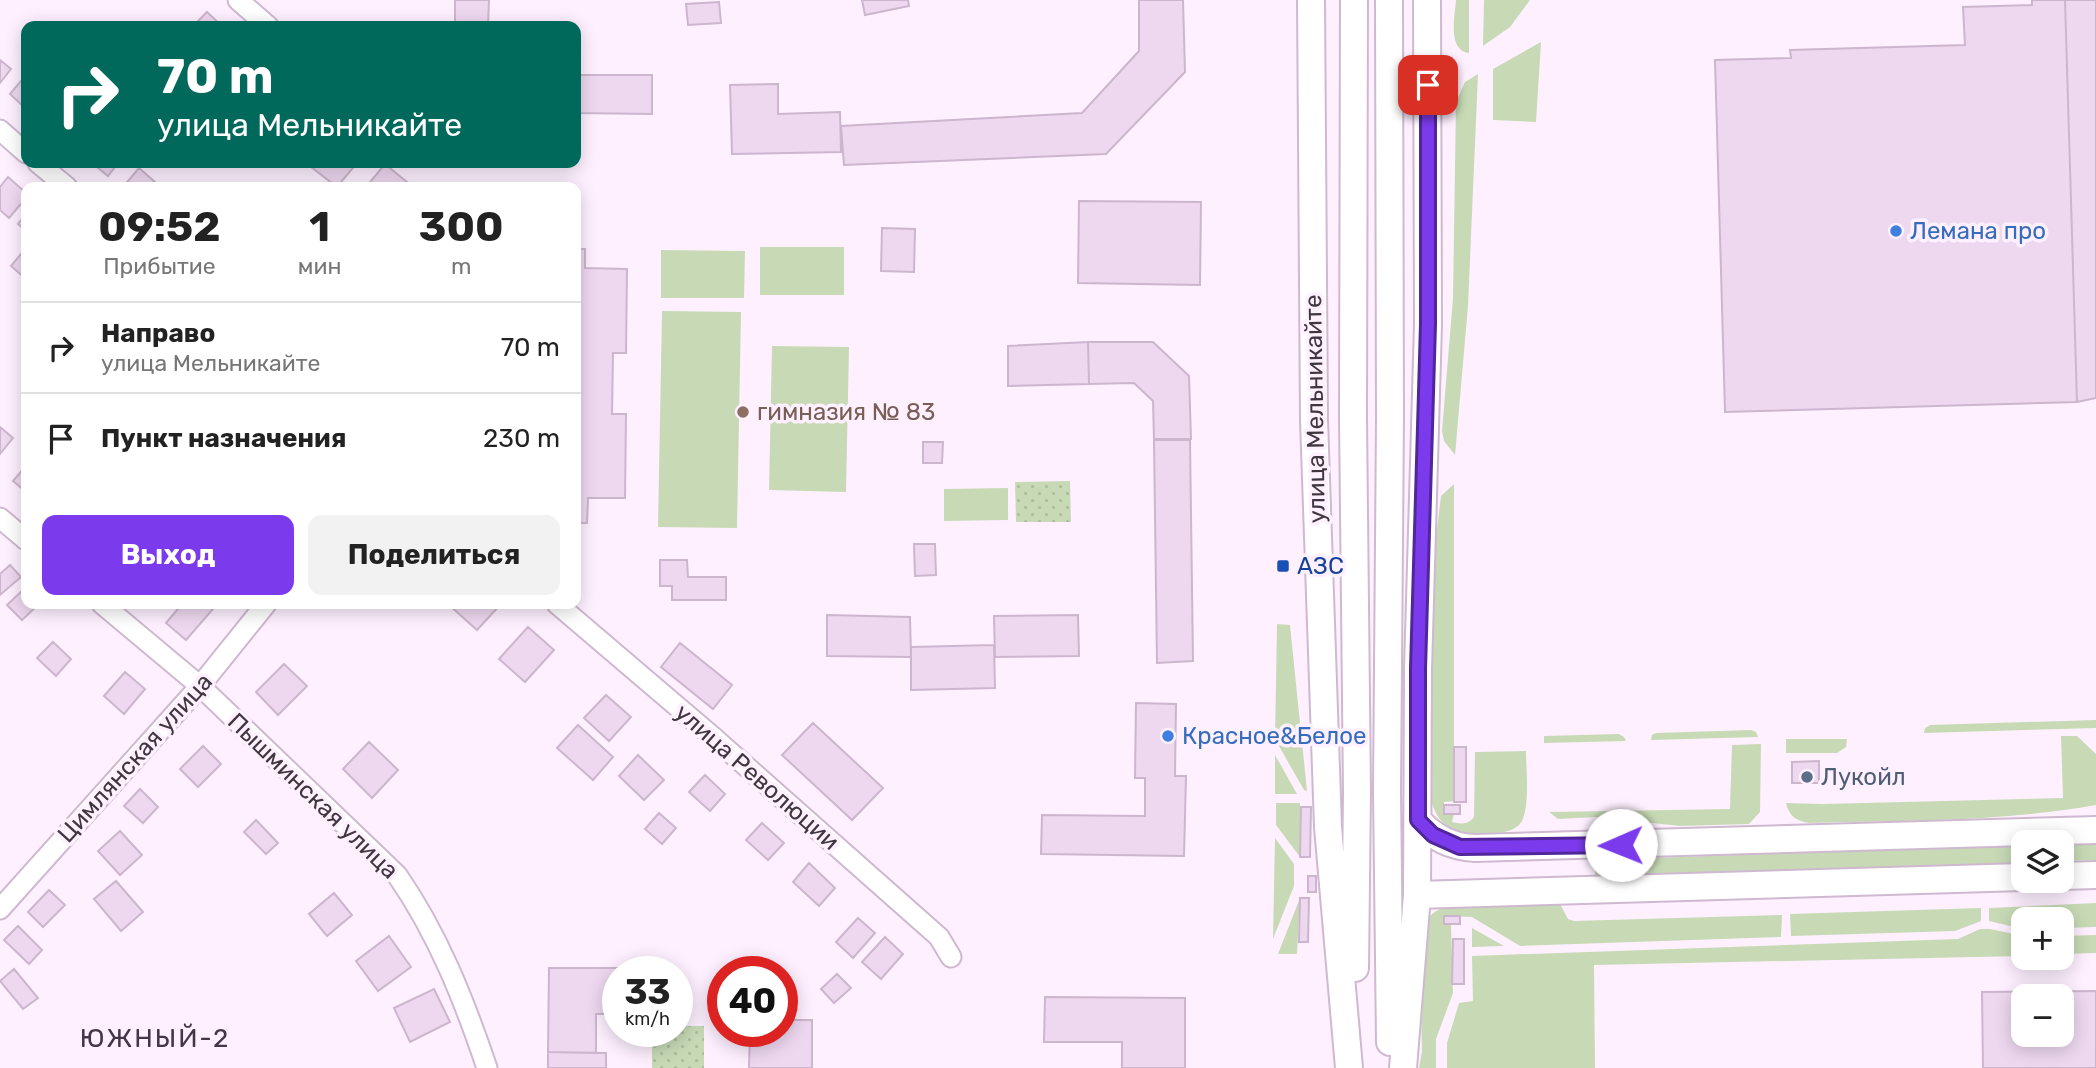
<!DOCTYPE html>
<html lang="ru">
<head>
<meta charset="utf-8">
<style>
  body { margin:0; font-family:Rubik,sans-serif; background:#f2f2f2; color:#222; height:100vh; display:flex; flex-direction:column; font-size:26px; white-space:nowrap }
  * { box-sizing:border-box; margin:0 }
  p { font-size:23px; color:#767676 }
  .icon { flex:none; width:38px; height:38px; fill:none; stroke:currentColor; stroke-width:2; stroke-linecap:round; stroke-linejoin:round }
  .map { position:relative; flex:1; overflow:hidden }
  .sheet { position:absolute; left:21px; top:182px; width:560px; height:427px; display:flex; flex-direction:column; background:#fff; border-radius:14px; box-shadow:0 4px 18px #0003 }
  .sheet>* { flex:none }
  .guide { position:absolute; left:21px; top:21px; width:560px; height:147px; border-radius:14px; box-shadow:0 4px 18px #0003; background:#00695c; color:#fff; overflow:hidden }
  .fabs { position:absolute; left:2011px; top:830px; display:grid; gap:14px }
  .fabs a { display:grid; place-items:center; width:63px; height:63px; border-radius:14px; background:#fff; box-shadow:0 4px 18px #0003; font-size:35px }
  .speed { position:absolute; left:602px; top:956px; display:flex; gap:14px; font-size:35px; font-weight:700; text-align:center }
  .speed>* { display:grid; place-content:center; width:91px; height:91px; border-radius:50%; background:#fff; box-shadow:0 4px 18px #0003; line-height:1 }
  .speed small { font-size:18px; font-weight:400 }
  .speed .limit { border:10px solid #d22; background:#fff; color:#111 }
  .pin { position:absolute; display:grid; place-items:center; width:60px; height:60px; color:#fff; margin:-30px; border-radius:14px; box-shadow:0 4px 10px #0006 }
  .me { position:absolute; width:77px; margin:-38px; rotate:269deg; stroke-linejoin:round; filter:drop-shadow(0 0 5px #0008) }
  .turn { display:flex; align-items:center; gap:24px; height:147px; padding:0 21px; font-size:32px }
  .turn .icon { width:91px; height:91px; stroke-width:2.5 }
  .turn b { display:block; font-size:49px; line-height:60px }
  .eta { display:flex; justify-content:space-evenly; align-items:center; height:119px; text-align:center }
  .eta b { font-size:42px; font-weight:700; line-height:49px }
  .cta { display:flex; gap:14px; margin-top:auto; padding:14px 21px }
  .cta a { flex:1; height:80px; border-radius:14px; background:#7c3aed; color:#fff; font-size:28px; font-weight:700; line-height:80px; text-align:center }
  .cta a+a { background:#f2f2f2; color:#222 }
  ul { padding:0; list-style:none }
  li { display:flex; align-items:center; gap:21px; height:91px; padding:0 21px; border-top:2px solid #e0e0e0 }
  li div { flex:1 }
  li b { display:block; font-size:26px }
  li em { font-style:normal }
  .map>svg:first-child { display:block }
  .grass { fill:#c7dab5 }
  .park { fill:url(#park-dots) }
  .building { fill:#eed8f0; stroke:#ccb6cd; stroke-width:2; fill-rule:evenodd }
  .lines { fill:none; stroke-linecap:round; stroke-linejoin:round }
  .street-casing { stroke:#cfb9d0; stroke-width:23 }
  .secondary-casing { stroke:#cfb9d0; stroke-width:30 }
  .street { stroke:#fff; stroke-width:19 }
  .secondary { stroke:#fff; stroke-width:26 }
  .route-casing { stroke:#51269a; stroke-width:18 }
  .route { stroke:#7c3aed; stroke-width:12 }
  .shop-dot { fill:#3f7fe0; stroke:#fef0ff; stroke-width:2.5 }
  .education-dot { fill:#8d6e63; stroke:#fef0ff; stroke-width:2.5 }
  .transit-dot { fill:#1a4fb4; stroke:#fef0ff; stroke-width:2.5 }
  .service-dot { fill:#5c6f8a; stroke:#fef0ff; stroke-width:2.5 }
  .labels { text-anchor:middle; stroke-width:7; stroke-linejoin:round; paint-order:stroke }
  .shop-label { font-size:24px; fill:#366cbe; stroke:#fef0ff; text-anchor:start }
  .street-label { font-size:24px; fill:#3f3740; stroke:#fef0ff }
  .education-label { font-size:24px; fill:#785e54; stroke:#fef0ff; text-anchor:start }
  .transit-label { font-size:24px; fill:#164399; stroke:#fef0ff; text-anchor:start }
  .service-label { font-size:24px; fill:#4e5e75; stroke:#fef0ff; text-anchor:start }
  .neighbourhood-label { font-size:26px; letter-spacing:2px; fill:#463447; stroke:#fef0ff }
</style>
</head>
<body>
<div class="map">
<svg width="2096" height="1068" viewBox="0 0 2096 1068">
  <defs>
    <pattern id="park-dots" width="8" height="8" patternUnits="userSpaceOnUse" patternTransform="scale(1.75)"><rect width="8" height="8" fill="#c7dab5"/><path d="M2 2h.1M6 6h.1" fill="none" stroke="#acbc9d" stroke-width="1.8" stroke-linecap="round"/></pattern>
  </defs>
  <rect width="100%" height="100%" fill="#fef0ff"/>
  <path class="grass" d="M 1456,0 L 1469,0 L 1469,53 C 1447,50 1455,16 1456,0 Z
    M 1484,0 L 1530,0 L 1510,27 L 1483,46 Z
    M 1541,42 L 1536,122 L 1493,120 L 1493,69 Z
    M 1478,74 L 1468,306 L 1455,455 L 1444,441 L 1442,431 L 1453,298 L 1456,102 L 1465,82 Z
    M 760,247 L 844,247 L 844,295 L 760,295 Z
    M 661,250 L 745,251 L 744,298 L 661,298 Z
    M 662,311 L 741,312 L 737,528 L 658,527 Z
    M 772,346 L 849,347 L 846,492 L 769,490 Z
    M 1454,484 L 1454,801 L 1444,802 L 1444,814 L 1454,814 L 1452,822 C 1461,824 1468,825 1474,817 L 1475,752 L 1526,751 C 1526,770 1530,804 1522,821 C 1513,839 1462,836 1447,826 C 1436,818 1432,805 1429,793 L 1429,673 L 1435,546 L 1441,496 Z
    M 1008,488 L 1008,520 L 944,521 L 944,489 Z
    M 1277,624 L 1290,625 L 1307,791 L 1304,790 L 1275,739 Z
    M 2096,720 L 2096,728 L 1924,733 L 1925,728 L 1930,725 Z
    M 1751,730 L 1756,732 L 1758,737 L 1651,740 L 1652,735 L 1656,733 Z
    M 1619,734 L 1624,737 L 1626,741 L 1544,743 L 1544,736 Z
    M 2061,736 L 2077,736 L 2096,754 L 2096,805 C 2002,822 1904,820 1809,823 C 1796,821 1789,816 1786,803 L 1823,804 L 2063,798 Z
    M 1786,739 L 1847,739 L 1846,747 L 1837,753 L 1786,753 Z
    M 1761,744 L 1760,812 L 1749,824 L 1680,826 L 1598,817 L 1558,819 L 1549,812 L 1730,809 L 1732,745 Z
    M 1275,755 L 1297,794 L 1275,794 Z
    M 1276,803 L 1300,803 L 1300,857 L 1276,825 Z
    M 1275,838 L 1294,864 L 1294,886 L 1273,939 Z
    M 2096,842 L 2096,860 L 2062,861 L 2062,843 Z
    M 2023,845 L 2023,863 L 1595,878 L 1595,860 Z
    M 1300,898 L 1297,954 L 1278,954 Z
    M 2096,903 L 2096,927 L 2062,928 L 2062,919 L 2023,919 L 2023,929 L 1989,921 L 1989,908 Z
    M 1560,904 L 1568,919 L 1574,921 L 1782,915 L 1781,937 L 1520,946 L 1472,917 L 1445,916 L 1444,924 L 1451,924 L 1453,993 L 1436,1039 L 1436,1068 L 1419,1068 L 1422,1051 C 1422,1026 1416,933 1430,916 C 1437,909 1445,907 1454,905 Z
    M 1981,908 L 1981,921 L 1955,931 L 1791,936 L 1790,914 Z
    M 1472,928 L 1504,946 L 1472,947 Z
    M 1980,929 L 1990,929 L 2023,936 L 2023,956 L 1594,965 L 1595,1068 L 1447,1068 L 1447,1043 L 1459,1003 L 1473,1001 L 1472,956 L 1958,939 Z
    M 2096,935 L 2096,953 L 2062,954 L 2062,936 Z"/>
  <path class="park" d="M 1070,481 L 1071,522 L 1016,522 L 1015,482 Z
    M 677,1026 L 704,1026 L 704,1068 L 652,1068 L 652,1031 L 677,1031 Z"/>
  <path class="building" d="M 455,0 L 489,0 L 488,26 L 455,26 Z
    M 862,0 L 908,0 L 909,6 L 865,15 Z
    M 1139,0 L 1183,0 L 1185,72 L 1106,154 L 844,165 L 841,126 L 1082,113 L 1139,51 Z
    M 2032,0 L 2065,0 L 2077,402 L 1725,412 L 1715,60 L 1791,58 L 1790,50 L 1965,45 L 1963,7 L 2032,5 Z
    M 2065,0 L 2096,0 L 2096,398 L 2077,402 Z
    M 719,2 L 721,23 L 688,25 L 686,4 Z
    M 207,12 L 222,26 L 193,26 Z
    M 0,60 L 11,69 L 0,83 Z
    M 26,75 L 26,109 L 10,94 Z
    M 576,75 L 652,75 L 652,114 L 576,113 Z
    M 778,84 L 778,114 L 840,112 L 841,152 L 732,154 L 730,85 Z
    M 92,163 L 118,163 L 108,176 Z
    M 306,163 L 357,163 L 337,187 Z
    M 385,164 L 413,187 L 366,187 Z
    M 139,168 L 156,183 L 153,187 L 123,187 Z
    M 8,177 L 26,193 L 26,198 L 9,218 L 0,210 L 0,187 Z
    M 1079,201 L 1201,202 L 1200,285 L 1078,283 Z
    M 26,214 L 26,231 L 18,224 Z
    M 882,228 L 915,229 L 914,272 L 881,271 Z
    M 26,248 L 26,279 L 11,266 Z
    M 576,249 L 585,249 L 585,268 L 627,269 L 626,353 L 613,353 L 612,414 L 626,414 L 625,498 L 588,498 L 587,523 L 576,523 Z
    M 1088,342 L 1153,342 L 1189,376 L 1191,439 L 1154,439 L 1153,401 L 1134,383 L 1089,384 Z
    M 1088,342 L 1089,384 L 1008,386 L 1008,346 Z
    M 0,427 L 13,438 L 0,454 Z
    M 1154,440 L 1190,440 L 1193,661 L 1157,663 Z
    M 923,442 L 943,442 L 942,463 L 923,463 Z
    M 26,466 L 26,492 L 13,481 Z
    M 914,544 L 935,544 L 936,575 L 915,576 Z
    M 660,560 L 687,560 L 688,577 L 726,577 L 726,600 L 672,600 L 672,586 L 660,586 Z
    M 10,565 L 21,577 L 0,595 L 0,574 Z
    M 26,587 L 26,604 L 39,604 L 22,620 L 7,605 Z
    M 182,604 L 206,604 L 213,609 L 186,640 L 166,623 Z
    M 448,604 L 501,604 L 477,630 Z
    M 827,615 L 910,617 L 911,657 L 827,656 Z
    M 1078,615 L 1079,656 L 995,657 L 994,616 Z
    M 528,627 L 554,650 L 525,682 L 499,659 Z
    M 53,642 L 71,659 L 56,676 L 37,658 Z
    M 680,643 L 732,685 L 713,709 L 661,667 Z
    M 994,645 L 995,688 L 911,690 L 911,647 Z
    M 284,664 L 307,686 L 278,715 L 256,692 Z
    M 125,672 L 145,689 L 124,714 L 104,696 Z
    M 606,695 L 631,717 L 609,741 L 584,718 Z
    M 1136,703 L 1176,704 L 1175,776 L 1186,776 L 1184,856 L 1041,854 L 1042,815 L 1145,816 L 1145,778 L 1135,778 Z
    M 813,723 L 883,788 L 852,820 L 782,755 Z
    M 578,725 L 613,757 L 593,780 L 557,748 Z
    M 369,742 L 398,770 L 372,798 L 343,769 Z
    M 203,746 L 221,764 L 198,787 L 180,769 Z
    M 1454,747 L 1466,747 L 1466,802 L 1454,802 Z
    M 638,755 L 664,780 L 644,800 L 619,776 Z
    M 1819,761 L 1819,783 L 1792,783 L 1792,762 Z
    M 705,775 L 725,794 L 710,811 L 689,792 Z
    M 140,789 L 158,807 L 143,823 L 124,806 Z
    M 1444,805 L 1460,805 L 1460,814 L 1444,814 Z
    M 1301,807 L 1311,807 L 1310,857 L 1300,857 Z
    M 659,813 L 676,828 L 662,844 L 645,829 Z
    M 256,820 L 278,843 L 266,854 L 244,832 Z
    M 762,823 L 784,843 L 768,860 L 746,840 Z
    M 120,831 L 142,855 L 120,875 L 98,851 Z
    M 809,863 L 835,888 L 819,906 L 793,882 Z
    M 1308,876 L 1316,876 L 1316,892 L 1308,892 Z
    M 116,881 L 143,912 L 121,931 L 94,899 Z
    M 49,890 L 65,905 L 43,927 L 28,912 Z
    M 334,893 L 352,915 L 327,936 L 309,914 Z
    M 1300,898 L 1309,898 L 1308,942 L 1299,942 Z
    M 1444,916 L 1460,916 L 1460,924 L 1444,924 Z
    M 858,918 L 875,933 L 853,958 L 836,942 Z
    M 18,926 L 42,950 L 29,964 L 4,940 Z
    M 389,936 L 411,967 L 378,991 L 356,961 Z
    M 885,937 L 903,954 L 881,979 L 862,962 Z
    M 1453,939 L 1464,939 L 1464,984 L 1452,984 Z
    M 549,968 L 628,968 L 628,971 L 618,971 L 618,1014 L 596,1014 L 596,1053 L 548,1052 Z
    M 14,969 L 38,998 L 23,1009 L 0,981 Z
    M 837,974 L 851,988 L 834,1003 L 821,989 Z
    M 434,989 L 450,1022 L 410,1042 L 394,1008 Z
    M 2096,991 L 2096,1068 L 1983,1068 L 1982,992 ZM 2023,996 L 2062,996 L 2062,1034 L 2023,1034 Z
    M 1045,997 L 1185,998 L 1185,1068 L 1122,1068 L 1122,1042 L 1044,1042 Z
    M 782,1020 L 812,1020 L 812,1068 L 749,1068 L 750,1031 L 782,1031 Z
    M 548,1052 L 606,1053 L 606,1068 L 548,1068 Z"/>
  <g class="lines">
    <g class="street-casing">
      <path id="street" d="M 238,0 L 268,26
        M 0,130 L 26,153
        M 38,163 L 67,187
        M 0,518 L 26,540
        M 102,604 L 200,686 L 397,875 C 438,934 464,1000 487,1068
        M 557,604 L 713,737 L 939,937 L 951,957
        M 0,909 L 200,686 L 266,604"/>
    </g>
    <g class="secondary-casing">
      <path id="secondary" d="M 1311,0 L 1314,420 L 1328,827 L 1349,1068
        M 1354,0 L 1353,418 L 1357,792 L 1355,968
        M 1389,0 L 1390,418 L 1387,791 L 1390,1042
        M 1418,820 C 1433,838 1452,847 1475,848 L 2096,830
        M 2062,876 L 2096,875
        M 1417,895 L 2023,877
        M 1403,1068 L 1417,895 L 1418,669 L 1428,324 L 1427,0"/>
    </g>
    <use href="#street" class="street"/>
    <use href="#secondary" class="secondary"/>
  </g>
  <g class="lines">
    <g class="route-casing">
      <path id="route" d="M 1428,85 L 1428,324 L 1418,669 L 1418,820 L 1433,835 L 1460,847 L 1621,845"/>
    </g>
    <use href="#route" class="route"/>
  </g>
  <g class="shop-dot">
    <circle cx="1896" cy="231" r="7"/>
    <circle cx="1168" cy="736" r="7"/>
  </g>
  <circle class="education-dot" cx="743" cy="412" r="7"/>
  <rect class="transit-dot" x="1276" y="559" width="14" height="14" rx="3.5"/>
  <circle class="service-dot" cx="1807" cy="777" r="7"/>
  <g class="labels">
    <g class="shop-label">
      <text x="1910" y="239">Лемана про</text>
      <text x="1182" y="744">Красное&amp;Белое</text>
    </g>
    <g class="street-label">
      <text transform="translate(1315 409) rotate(-91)" y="8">улица Мельникайте</text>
      <text transform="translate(135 758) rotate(-48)" y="8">Цимлянская улица</text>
      <text transform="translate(757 777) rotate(41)" y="8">улица Революции</text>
      <text transform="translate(313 796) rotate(44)" y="8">Пышминская улица</text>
    </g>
    <g class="education-label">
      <text x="757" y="420">гимназия № 83</text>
    </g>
    <g class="transit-label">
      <text x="1297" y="574">АЗС</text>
    </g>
    <g class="service-label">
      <text x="1821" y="785">Лукойл</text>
    </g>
    <g class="neighbourhood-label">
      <text x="155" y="1047">ЮЖНЫЙ-2</text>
    </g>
  </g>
</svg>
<div class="fabs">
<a><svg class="icon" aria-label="layers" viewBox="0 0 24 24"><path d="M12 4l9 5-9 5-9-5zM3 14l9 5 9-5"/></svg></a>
<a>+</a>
<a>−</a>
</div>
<div class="speed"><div>33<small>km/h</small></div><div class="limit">40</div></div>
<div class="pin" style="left:1428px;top:85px;background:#d93025"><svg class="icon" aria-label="arrive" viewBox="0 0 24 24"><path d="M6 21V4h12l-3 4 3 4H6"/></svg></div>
<svg class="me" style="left:1621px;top:845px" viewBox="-20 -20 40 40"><circle r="19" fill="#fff"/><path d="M0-13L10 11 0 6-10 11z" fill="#7c3aed"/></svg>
<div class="guide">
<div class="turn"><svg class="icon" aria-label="right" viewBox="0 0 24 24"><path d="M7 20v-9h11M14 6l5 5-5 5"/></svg><div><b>70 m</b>улица Мельникайте</div></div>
</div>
<section class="sheet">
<div class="eta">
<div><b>09:52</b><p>Прибытие</p></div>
<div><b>1</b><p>мин</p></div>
<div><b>300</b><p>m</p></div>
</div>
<ul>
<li><svg class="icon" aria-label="right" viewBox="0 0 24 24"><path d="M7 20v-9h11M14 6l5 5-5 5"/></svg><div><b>Направо</b><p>улица Мельникайте</p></div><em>70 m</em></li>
<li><svg class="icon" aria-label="arrive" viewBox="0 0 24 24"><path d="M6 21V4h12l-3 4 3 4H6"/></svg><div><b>Пункт назначения</b></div><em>230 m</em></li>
</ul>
<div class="cta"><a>Выход</a><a>Поделиться</a></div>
</section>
</div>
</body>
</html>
